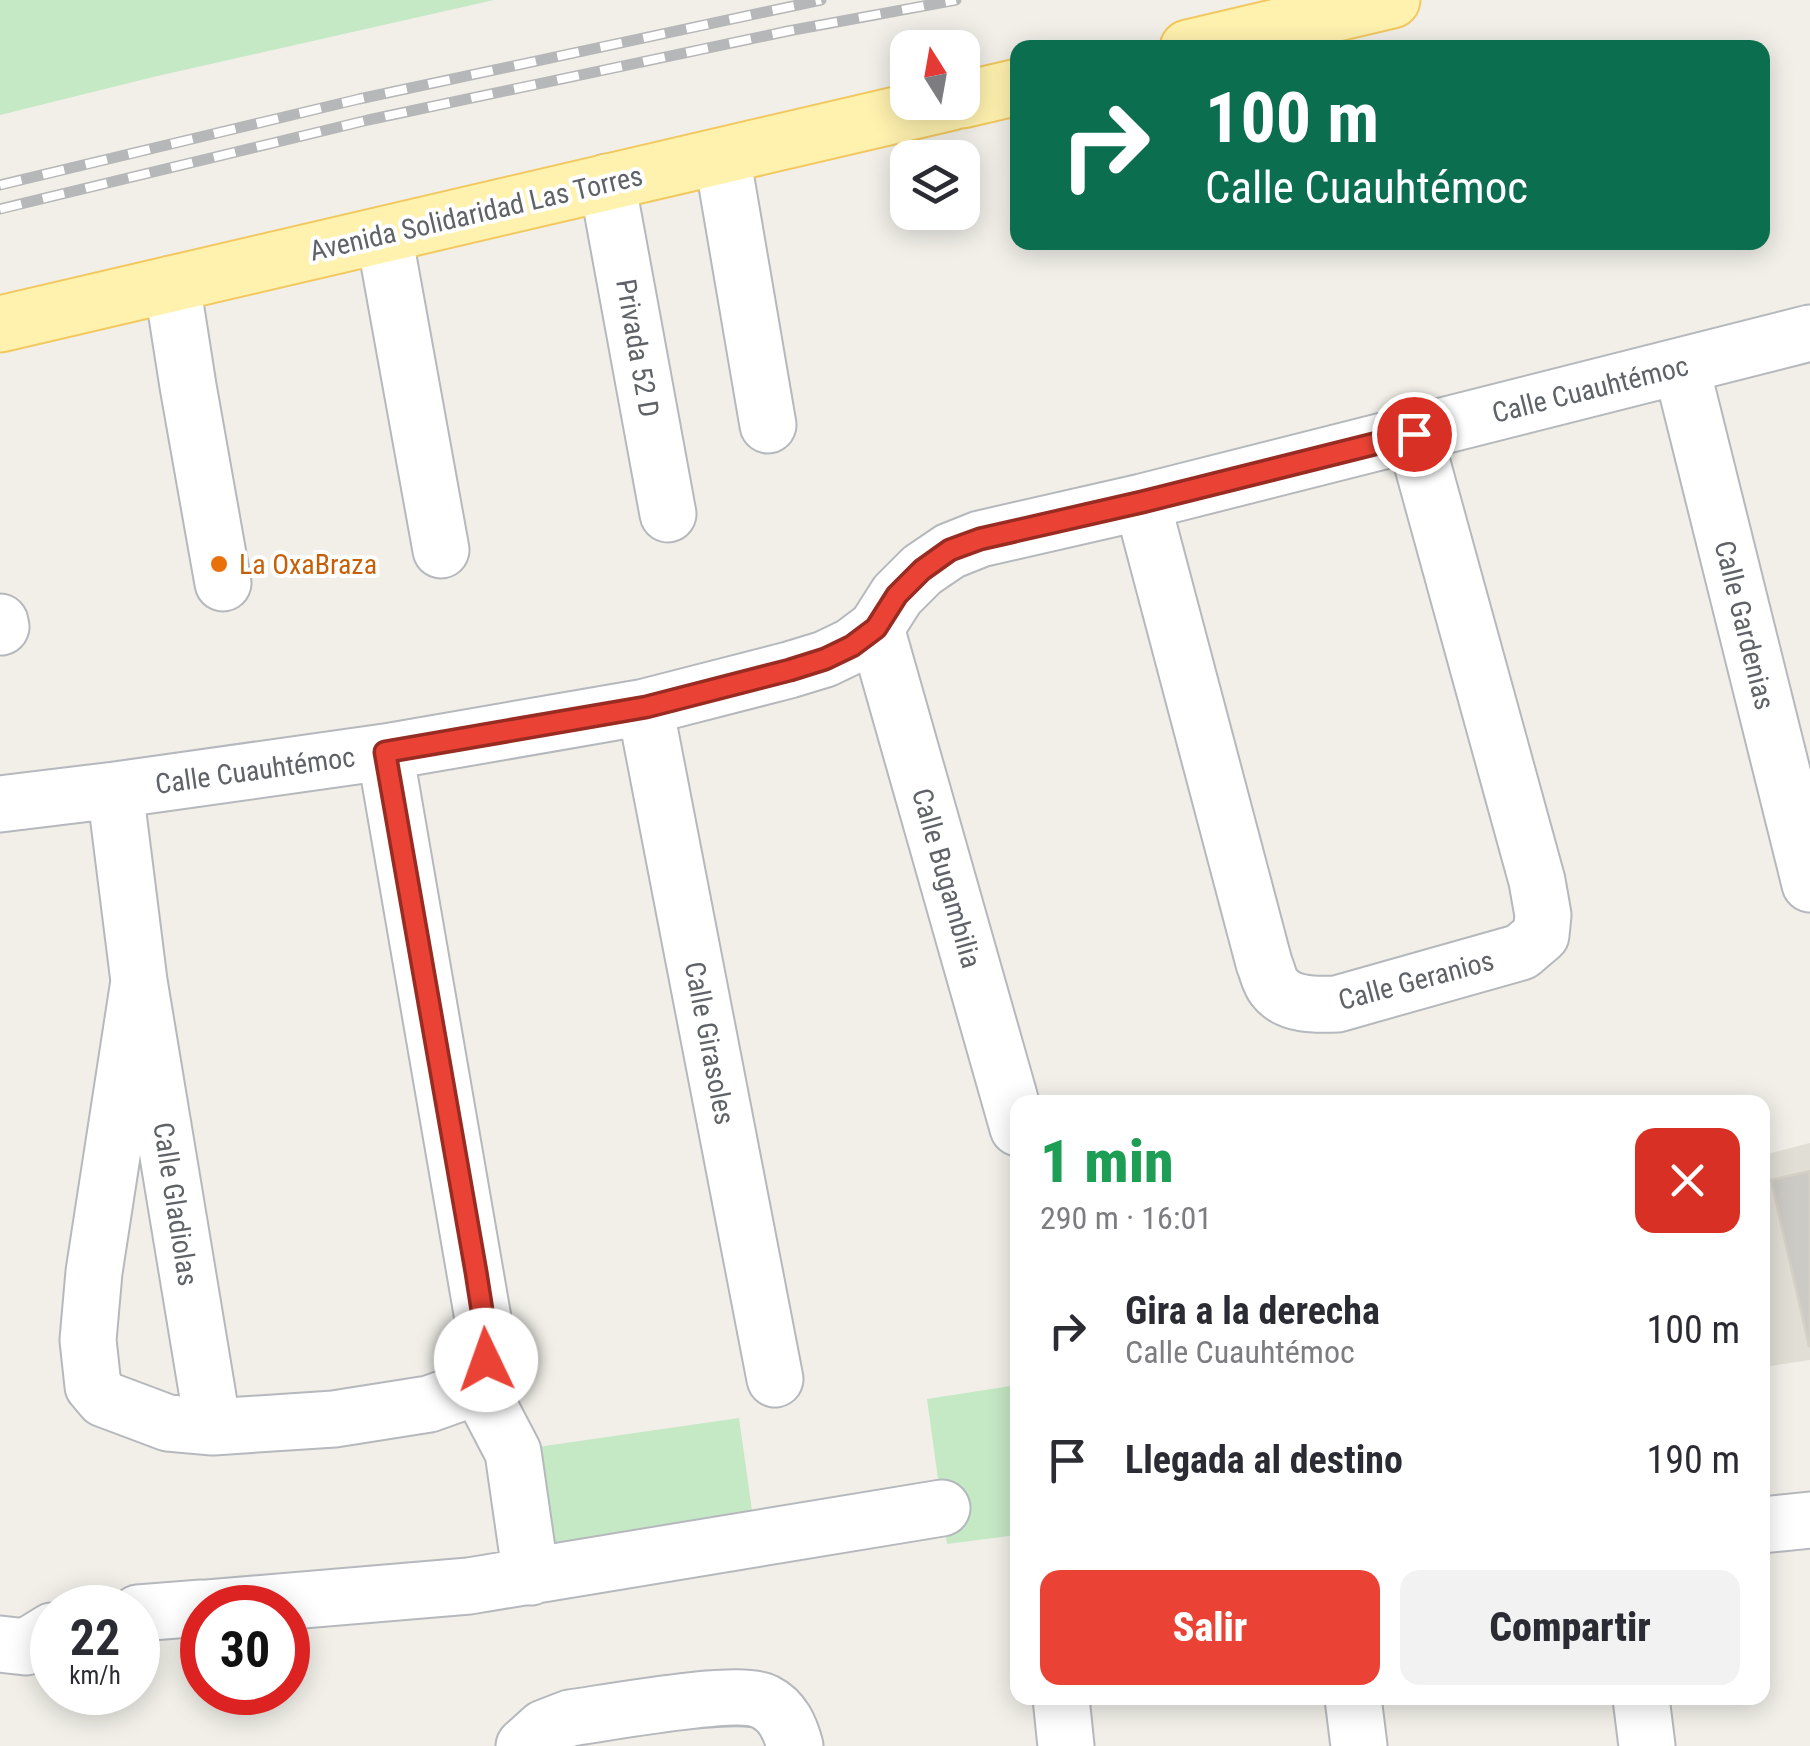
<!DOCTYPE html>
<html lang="es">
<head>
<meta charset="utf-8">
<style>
  body { margin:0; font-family:"Roboto Condensed",sans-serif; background:#f2f2f3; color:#2b2b33; height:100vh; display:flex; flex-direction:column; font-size:38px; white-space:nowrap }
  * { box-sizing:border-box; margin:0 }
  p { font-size:32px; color:#7c7c81 }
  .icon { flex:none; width:55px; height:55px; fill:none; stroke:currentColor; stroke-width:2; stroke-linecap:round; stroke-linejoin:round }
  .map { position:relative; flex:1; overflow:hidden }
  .sheet { position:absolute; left:1010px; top:1095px; width:760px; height:610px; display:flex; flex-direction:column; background:#fff; border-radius:20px; box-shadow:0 5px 25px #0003 }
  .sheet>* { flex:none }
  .top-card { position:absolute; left:1010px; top:40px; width:760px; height:210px; border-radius:20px; box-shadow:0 5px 25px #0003; background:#0b6e4f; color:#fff; overflow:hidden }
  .needle { width:65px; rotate:349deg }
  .tools { position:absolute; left:890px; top:30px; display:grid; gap:20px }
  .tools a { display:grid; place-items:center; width:90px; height:90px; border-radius:20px; background:#fff; box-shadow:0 5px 25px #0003; font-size:50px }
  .speed { position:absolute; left:30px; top:1585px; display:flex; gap:20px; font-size:50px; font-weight:700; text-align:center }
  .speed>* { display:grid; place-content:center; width:130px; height:130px; border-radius:50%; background:#fff; box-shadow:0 5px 25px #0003; line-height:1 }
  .speed small { font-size:25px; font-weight:400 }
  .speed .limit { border:15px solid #d22; background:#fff; color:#111 }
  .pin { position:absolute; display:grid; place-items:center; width:85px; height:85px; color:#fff; margin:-42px; border:5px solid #fff; border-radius:50%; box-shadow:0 2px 10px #0007 }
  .me { position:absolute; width:110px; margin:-55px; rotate:357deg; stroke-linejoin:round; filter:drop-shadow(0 0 8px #0008) }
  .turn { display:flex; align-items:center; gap:35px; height:210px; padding:0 30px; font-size:45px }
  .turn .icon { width:130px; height:130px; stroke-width:2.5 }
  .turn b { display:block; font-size:70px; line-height:85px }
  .round { display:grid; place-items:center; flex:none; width:105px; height:105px; border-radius:20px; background:#f2f2f3 }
  .overview { display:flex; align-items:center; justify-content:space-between; height:170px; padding:0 30px }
  h1 { font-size:60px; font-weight:800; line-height:75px; color:#1e9e55 }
  .action { display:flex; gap:20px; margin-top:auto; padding:20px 30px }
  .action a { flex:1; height:115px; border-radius:20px; background:#ea4335; color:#fff; font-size:40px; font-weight:800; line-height:115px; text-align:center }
  .action a+a { background:#f2f2f3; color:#2b2b33 }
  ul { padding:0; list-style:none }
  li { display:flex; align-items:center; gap:30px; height:130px; padding:0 30px }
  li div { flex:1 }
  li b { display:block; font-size:38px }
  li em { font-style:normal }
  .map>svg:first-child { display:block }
  .education { fill:#e1ded6 }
  .green { fill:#c5e8c5 }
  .building { fill:#cccac5; stroke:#d6d1c6; stroke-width:2.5 }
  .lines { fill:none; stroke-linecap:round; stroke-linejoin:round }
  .minor-casing { stroke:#b5b8bc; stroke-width:59 }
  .major-casing { stroke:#f2c960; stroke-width:59 }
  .minor { stroke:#fff; stroke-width:55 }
  .major { stroke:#fff2af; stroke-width:55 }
  .rail-casing { stroke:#b6b7b8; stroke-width:11 }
  .rail { stroke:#fff; stroke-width:8; stroke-dasharray:22; stroke-linecap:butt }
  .route-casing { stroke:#982c22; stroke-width:25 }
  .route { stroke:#ea4335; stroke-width:18 }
  .food-dot { fill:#e8710a; stroke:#fff; stroke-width:4 }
  .labels { text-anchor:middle; stroke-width:8; stroke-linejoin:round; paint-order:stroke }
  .street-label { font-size:28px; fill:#5f6368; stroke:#fff }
  .food-label { font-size:28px; fill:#c56008; stroke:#fff; text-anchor:start }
</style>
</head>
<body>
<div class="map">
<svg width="1810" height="1746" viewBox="0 0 1810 1746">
  <rect width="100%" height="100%" fill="#f1efe8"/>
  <path class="education" d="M 1810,1143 L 1810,1360 L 1763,1367 L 1763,1155 Z"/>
  <path class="green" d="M 0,0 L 494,0 L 153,77 L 0,115 Z
    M 1017,1385 L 1017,1535 L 947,1544 L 927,1399 Z
    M 739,1418 L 756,1539 L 534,1571 L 517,1450 Z"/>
  <path class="building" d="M 1810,1171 L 1810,1346 L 1809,1346 L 1771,1180 Z"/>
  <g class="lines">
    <g class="minor-casing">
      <path id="minor" d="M 722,156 L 768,425
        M 607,182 L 668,514
        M 384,235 L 441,550
        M 172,284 L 188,386 L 223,583
        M 1681,366 L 1810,884
        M 1142,502 L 1264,963 C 1267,970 1269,981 1274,987 C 1288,1006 1316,1005 1337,1004 L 1521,952 L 1541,935 L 1543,915 L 1537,881 L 1414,434
        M 0,622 L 1,627
        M 876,628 L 1018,1128
        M 645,707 L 775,1379
        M 385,752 L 486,1336 L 485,1361 L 477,1383 L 513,1452 L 531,1577
        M 115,790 L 139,981 L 213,1427
        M 0,804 L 115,790 L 385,752 L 645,707 L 789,670 L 825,659 L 852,646 L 876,628 L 897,595 L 922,570 L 950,551 L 980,539 L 1142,502 L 1810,333
        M 139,981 L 94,1272 L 88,1340 L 93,1386 L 104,1399 L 168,1423 L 213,1427 L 334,1419 L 429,1404 L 457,1394 L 477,1383
        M 1762,1525 L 1810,1520
        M 208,1608 L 469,1586 L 942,1508
        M 138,1613 L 202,1608
        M 0,1644 L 26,1647 L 52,1631
        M 1061,1698 L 1066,1746
        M 1353,1698 L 1359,1746
        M 1641,1698 L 1647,1746
        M 524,1746 L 544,1728 L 570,1718 C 606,1713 739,1688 765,1702 C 783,1711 790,1728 795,1746"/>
    </g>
    <g class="major-casing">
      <path id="major" d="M 1188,48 L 1392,0
        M 962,100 L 1018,87
        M 0,324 L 952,102"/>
    </g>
    <use href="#minor" class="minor"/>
    <use href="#major" class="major"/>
    <g class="rail-casing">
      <path id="rail" d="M 0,185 L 359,99 L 821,0
        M 0,209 L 368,120 L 788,31 L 956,0"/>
    </g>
    <use href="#rail" class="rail"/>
  </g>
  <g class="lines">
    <g class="route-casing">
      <path id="route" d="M 486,1360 L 486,1336 L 476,1272 L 385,752 L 646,707 L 790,670 L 825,659 L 852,646 L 876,628 L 897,595 L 922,570 L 950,550 L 980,539 L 1142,502 L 1414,434"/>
    </g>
    <use href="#route" class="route"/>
  </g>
  <circle class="food-dot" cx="219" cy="564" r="10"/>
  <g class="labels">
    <g class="street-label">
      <text transform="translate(476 213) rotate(-13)" y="10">Avenida Solidaridad Las Torres</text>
      <text transform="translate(638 348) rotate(80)" y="10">Privada 52 D</text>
      <text transform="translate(1590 389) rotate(-14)" y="10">Calle Cuauhtémoc</text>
      <text transform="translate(1745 625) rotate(76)" y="10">Calle Gardenias</text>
      <text transform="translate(255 770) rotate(-8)" y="10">Calle Cuauhtémoc</text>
      <text transform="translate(947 878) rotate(74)" y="10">Calle Bugambilia</text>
      <text transform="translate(1416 980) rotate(-15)" y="10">Calle Geranios</text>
      <text transform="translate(710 1043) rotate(79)" y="10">Calle Girasoles</text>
      <text transform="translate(176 1204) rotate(81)" y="10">Calle Gladiolas</text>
    </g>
    <g class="food-label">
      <text x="239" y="574">La OxaBraza</text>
    </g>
  </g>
</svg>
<div class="tools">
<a><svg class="needle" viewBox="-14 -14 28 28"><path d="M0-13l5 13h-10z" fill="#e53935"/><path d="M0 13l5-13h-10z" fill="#7c7c81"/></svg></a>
<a><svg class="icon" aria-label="layers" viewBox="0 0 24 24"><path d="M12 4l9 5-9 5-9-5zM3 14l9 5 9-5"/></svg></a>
</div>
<div class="speed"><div>22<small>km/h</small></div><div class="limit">30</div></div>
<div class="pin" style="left:1414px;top:434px;background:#d93025"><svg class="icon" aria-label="arrive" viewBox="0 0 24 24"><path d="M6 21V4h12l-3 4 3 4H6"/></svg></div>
<svg class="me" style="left:486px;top:1360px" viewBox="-20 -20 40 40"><circle r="19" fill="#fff"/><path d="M0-13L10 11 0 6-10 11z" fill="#ea4335"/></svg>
<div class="top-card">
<div class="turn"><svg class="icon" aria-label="right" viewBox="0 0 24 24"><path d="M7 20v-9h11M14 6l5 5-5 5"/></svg><div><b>100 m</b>Calle Cuauhtémoc</div></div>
</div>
<section class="sheet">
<div class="overview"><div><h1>1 min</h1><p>290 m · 16:01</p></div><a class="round" style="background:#d93025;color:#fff"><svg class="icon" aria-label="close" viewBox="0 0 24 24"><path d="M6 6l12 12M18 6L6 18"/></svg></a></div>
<ul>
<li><svg class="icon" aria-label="right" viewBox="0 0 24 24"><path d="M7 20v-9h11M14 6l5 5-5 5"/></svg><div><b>Gira a la derecha</b><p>Calle Cuauhtémoc</p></div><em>100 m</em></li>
<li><svg class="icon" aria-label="arrive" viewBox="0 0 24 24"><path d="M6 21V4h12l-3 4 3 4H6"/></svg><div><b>Llegada al destino</b></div><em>190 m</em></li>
</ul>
<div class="action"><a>Salir</a><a>Compartir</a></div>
</section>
</div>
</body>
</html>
